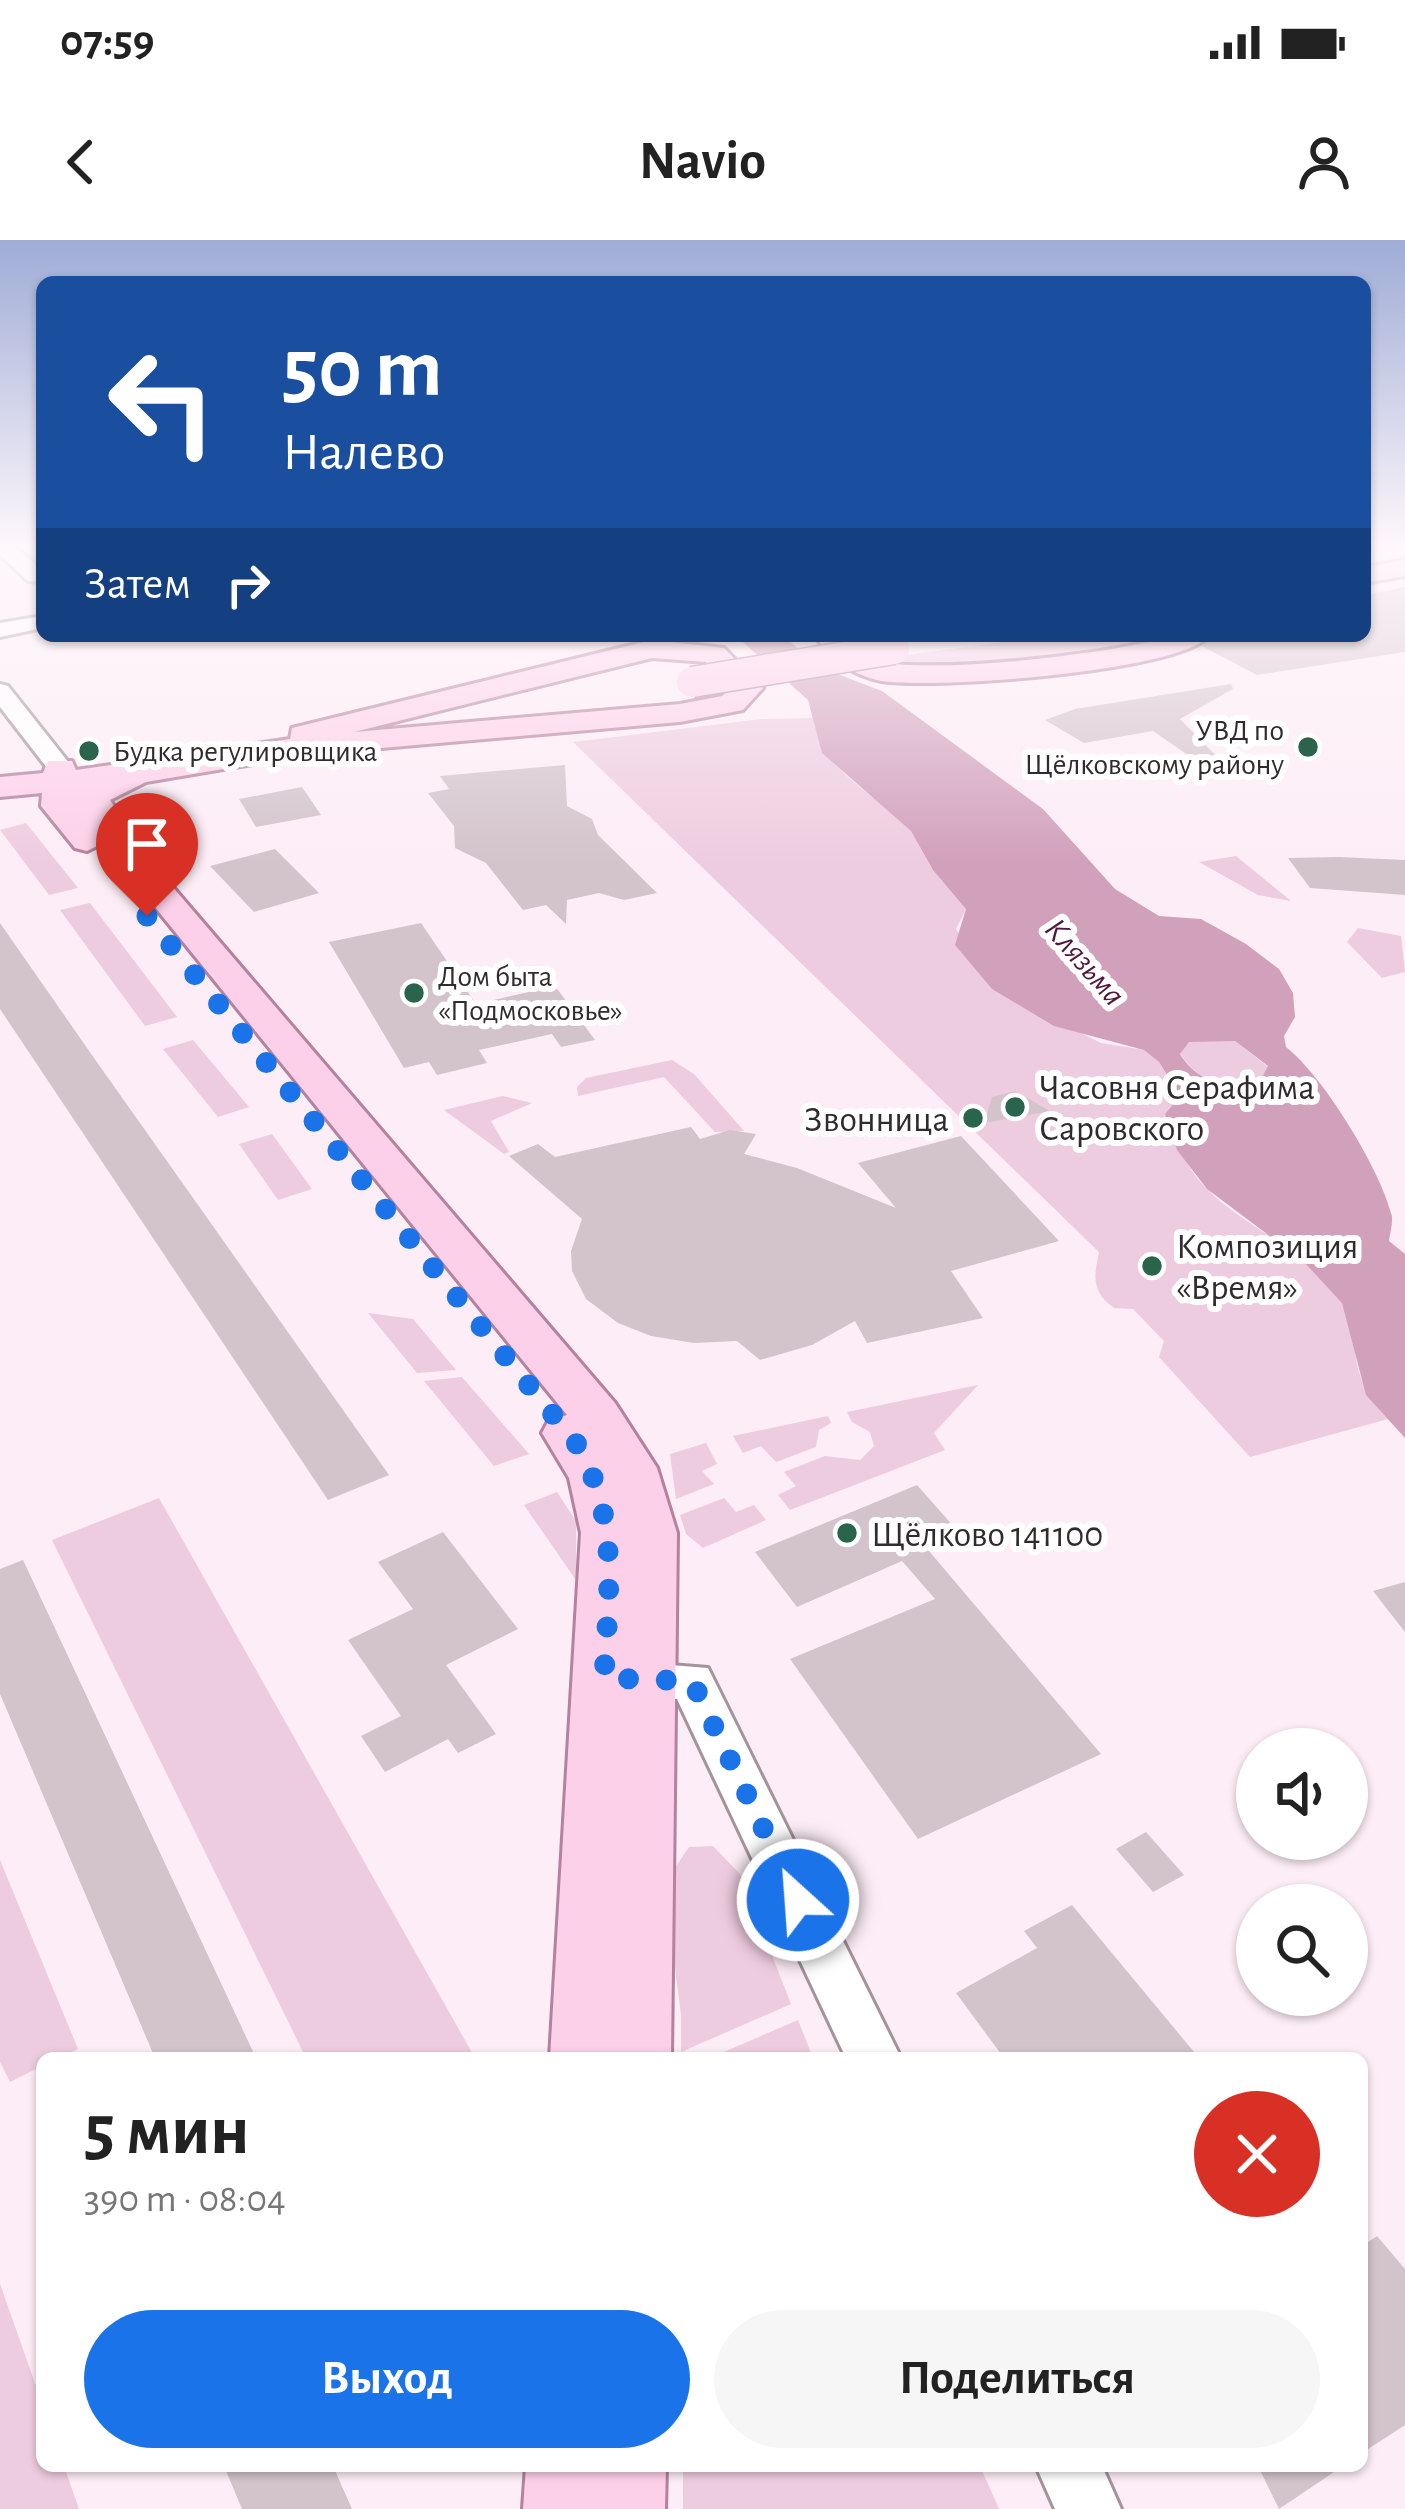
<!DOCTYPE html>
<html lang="ru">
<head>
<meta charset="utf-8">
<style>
  body { margin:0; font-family:"Alegreya Sans",sans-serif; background:#f6f6f6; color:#222; height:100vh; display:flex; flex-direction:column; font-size:45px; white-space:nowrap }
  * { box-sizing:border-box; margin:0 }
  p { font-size:39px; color:#767676 }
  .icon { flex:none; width:66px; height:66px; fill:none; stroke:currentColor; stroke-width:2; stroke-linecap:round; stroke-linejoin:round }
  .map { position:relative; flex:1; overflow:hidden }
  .details { position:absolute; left:36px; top:1812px; width:1332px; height:420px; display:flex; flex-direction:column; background:#fff; border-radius:18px; box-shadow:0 3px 9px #0004 }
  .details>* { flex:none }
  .hud { position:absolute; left:36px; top:36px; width:1335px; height:366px; border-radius:18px; box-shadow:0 3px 9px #0004; background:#1a4fa0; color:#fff; overflow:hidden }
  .controls { position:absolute; left:1236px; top:1488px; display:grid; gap:24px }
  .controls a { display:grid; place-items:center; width:132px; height:132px; border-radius:50%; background:#fff; box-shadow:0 3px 9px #0004; font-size:60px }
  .pin { position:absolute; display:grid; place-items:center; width:102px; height:102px; color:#fff; margin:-123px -51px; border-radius:50% 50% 50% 0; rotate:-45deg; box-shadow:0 0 12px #0007 }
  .pin .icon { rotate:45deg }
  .me { position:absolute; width:132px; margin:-66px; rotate:334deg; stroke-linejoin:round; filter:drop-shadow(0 0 9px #0008) }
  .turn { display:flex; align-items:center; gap:42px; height:252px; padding:0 48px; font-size:54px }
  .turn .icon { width:156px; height:156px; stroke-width:2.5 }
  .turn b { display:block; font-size:84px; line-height:102px }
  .then { display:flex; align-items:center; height:114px; padding:0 48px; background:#0003; gap:24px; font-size:45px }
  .round { display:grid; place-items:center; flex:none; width:126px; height:126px; border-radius:63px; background:#f6f6f6 }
  .headline { display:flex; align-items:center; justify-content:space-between; height:204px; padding:0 48px }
  h1 { font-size:72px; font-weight:700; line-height:90px }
  .button { display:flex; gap:24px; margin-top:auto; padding:24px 48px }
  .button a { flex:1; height:138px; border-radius:72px; background:#1a73e8; color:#fff; font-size:48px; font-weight:700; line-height:138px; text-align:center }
  .button a+a { background:#f6f6f6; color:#222 }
  .status { display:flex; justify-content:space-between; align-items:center; height:84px; padding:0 60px; background:#fff; direction:ltr }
  .status svg { height:33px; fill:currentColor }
  header { display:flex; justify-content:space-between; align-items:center; height:156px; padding:0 48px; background:#fff; font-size:54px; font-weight:700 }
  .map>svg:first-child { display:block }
  .green { fill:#eeccdf }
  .water { fill:#d1a0bb; fill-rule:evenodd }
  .building { fill:#d3c3cb }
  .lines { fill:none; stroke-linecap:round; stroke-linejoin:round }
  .minor-casing { stroke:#a3949c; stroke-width:6 }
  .major-casing { stroke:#b4829e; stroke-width:6 }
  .minor { fill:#fff; fill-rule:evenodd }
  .major { fill:#fdd0e9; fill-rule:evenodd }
  .major-bridge-casing { stroke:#b4829e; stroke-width:33; stroke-linecap:butt }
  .major-bridge { stroke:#fdd0e9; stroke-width:30 }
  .route { stroke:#1a73e8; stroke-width:21; stroke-dasharray:0 37.8 }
  .poi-dot { fill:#2a644c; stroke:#fff; stroke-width:4.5 }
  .labels { text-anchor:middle; stroke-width:12; stroke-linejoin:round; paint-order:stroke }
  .far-poi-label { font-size:30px; fill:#302b2e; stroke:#fff; text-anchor:start }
  .far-water-label { font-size:33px; font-style:italic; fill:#51173d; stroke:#fff }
  .poi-label { font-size:36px; fill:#302b2e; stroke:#fff; text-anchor:start }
</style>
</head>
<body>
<div class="status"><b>07:59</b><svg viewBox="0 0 49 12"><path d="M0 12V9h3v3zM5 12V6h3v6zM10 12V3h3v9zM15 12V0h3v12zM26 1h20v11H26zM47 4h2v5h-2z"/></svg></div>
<header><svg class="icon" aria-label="back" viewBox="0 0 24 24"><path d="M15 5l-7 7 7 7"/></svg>Navio<svg class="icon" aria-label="person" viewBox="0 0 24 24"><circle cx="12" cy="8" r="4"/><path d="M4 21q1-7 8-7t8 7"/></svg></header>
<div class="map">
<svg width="1405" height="2269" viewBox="0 0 1405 2269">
  <rect width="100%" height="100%" fill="#fdedf6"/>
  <path class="green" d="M 1047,396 L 1161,398 L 1132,410 L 928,429 L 878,425 L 906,415 Z
    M 815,478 C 819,531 879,555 911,591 C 922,602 925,620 935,632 C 945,645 957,655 966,669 L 956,689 L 992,749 L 1101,803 L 1145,810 L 1159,822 L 1180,856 L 1165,874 C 1177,901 1184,925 1205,947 C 1245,989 1308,1009 1341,1061 C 1365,1101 1341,1130 1388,1179 L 1250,1217 L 1159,1117 L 1164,1101 L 1133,1069 L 1114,1068 C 1091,1052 1094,1036 1099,1012 L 573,502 L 762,479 Z
    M 26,583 L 78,648 L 49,655 L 0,590 Z
    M 1236,616 L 1291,661 L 1258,655 L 1199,622 Z
    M 90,663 L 177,777 L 145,786 L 60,670 Z
    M 1358,688 L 1401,696 L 1405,732 L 1382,738 L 1347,702 Z
    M 193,800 L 249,867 L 218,877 L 163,809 Z
    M 1189,801 L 1235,801 L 1268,827 L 1260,843 C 1228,850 1197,842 1180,813 Z
    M 672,820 L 694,834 L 744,891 L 715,892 L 664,837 L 578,856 L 577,847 L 586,838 Z
    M 503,856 L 532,863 L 491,881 L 509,912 L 504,914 L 444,870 Z
    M 272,894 L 312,949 L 278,960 L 239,904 Z
    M 368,1073 L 413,1079 L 456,1130 L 417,1133 Z
    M 462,1137 L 529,1214 L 494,1226 L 424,1141 Z
    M 978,1145 L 934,1193 L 945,1210 L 790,1270 L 778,1255 L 796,1246 L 784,1232 L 825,1216 L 860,1220 L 874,1206 L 870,1192 L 852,1182 L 847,1172 Z
    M 828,1176 L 831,1183 L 819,1190 L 816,1207 L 776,1222 L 761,1206 L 743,1213 L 733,1196 Z
    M 706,1203 L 717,1224 L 702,1231 L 714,1244 L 676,1259 L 670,1214 Z
    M 557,1252 L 576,1281 L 576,1340 L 524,1265 Z
    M 159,1258 L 475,1818 L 306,1818 L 52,1300 Z
    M 724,1258 L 736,1272 L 754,1265 L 766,1280 L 703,1308 L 686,1294 L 680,1275 Z
    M 713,1606 L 740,1634 L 791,1764 L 681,1812 L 681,1775 L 666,1656 L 668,1638 L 689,1607 Z
    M 0,1620 L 78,1809 L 59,1818 L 42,1818 L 42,1826 L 10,1842 L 0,1822 Z
    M 798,1780 L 813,1818 L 710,1818 Z
    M 0,2044 L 42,2163 L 42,2226 L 64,2226 L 79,2269 L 0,2269 Z
    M 683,2226 L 980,2226 L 999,2269 L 683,2269 Z"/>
  <path class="water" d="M 736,396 L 783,396 L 824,429 L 882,451 L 1043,569 L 1115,649 L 1159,676 L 1201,679 L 1246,704 L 1279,729 L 1293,753 L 1295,777 L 1284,796 L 1286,807 C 1323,836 1379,927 1391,973 C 1394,981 1390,992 1389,1001 L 1405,1014 L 1405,1198 L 1366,1155 L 1342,1063 L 1303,1021 L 1207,949 L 1177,910 L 1165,874 L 1180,856 L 1159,822 L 1144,810 L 1054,786 L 992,749 L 955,705 L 966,669 L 933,630 L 911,591 L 822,513 L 808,460 ZM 1235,801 L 1268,826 L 1259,843 C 1228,850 1197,842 1180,814 L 1189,802 Z"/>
  <path class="building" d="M 1405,347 L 1405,412 L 1257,435 L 1202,406 L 1213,396 L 1365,396 L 1365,355 Z
    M 1231,444 L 1233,449 L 1180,479 L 1228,528 L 1220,537 L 1153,491 L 1084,503 L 1045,480 L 1075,469 Z
    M 565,525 L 567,566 L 592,579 L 598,595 L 657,653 L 624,660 L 599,653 L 567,660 L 566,684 L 546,665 L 523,670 L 486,623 L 455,608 L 454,586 L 428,553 L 449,549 L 440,536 Z
    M 302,547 L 321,575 L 256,587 L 239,559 Z
    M 275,609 L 319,653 L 254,672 L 210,626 Z
    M 1339,617 L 1405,620 L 1405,655 L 1310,648 L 1288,618 Z
    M 0,683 L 94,818 L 389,1235 L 328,1260 L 0,769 Z
    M 421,683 L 476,764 L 555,746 L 595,800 L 561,807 L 552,794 L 479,810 L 487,823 L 437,835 L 429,822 L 404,828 L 329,702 Z
    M 1015,851 L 1050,871 L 984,883 L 992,857 Z
    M 691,887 L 700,899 L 730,890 L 756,894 L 744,914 L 797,928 L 896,968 L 858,923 L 961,896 L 1059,1001 L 951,1031 L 983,1078 L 867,1103 L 855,1081 L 812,1105 L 760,1120 L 737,1101 L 694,1103 L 651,1096 L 618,1083 L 586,1059 L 572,1031 L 571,1011 L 582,979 L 509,916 L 538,904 L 555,917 Z
    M 917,1245 L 963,1297 L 929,1311 L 1101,1514 L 918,1599 L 790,1419 L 935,1359 L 902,1321 L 797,1367 L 755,1312 Z
    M 443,1292 L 518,1389 L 446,1425 L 496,1494 L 458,1513 L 448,1499 L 385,1532 L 361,1496 L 401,1476 L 348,1400 L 413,1369 L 378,1322 Z
    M 23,1320 L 256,1818 L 155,1818 L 0,1454 L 0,1329 Z
    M 1405,1342 L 1405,1392 L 1373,1351 Z
    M 1146,1592 L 1184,1635 L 1153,1652 L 1116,1609 Z
    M 1072,1665 L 1199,1818 L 1004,1818 L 956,1753 L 1037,1708 L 1024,1691 Z
    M 1377,1996 L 1405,2029 L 1405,2185 L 1362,2213 L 1362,2006 Z
    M 224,2226 L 333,2226 L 352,2269 L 242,2269 Z
    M 1258,2226 L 1343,2226 L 1279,2269 Z"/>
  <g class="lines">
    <g class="minor-casing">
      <path id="minor" d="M 0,306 L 14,306 L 42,330 L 42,342 L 28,341 L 0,315 Z
        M 42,376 L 42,388 L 0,397 L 0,383 Z
        M 0,444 L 8,446 L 69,523 L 69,533 L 51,533 L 0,467 Z
        M 621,1421 L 708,1428 L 901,1818 L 846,1818 L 677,1459 L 605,1452 L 598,1439 L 605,1426 Z
        M 1036,2226 L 1102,2226 L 1121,2269 L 1055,2269 Z"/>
    </g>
    <g class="major-casing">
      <path id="major" d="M 1405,320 L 1405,336 L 1365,343 L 1365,327 Z
        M 815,396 C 861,396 863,424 907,425 C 971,427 1037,420 1100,411 C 1138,405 1172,396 1209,396 C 1178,432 934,449 882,441 C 854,436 831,419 815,396 Z
        M 652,400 L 724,408 L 763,448 L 743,470 L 680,482 L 313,514 L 146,542 L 110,560 L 147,617 L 615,1163 L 657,1228 L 677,1293 L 671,1818 L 550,1818 L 581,1293 L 569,1238 L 542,1193 L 549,1180 L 567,1175 L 103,603 L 87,611 L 75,608 L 41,566 L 42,553 L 0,557 L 0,537 L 43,533 L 48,521 L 72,521 L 76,530 L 290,499 L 292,488 ZM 652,418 L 706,422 L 731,448 L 722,456 L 680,464 L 354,492 Z
        M 526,2226 L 666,2226 L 665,2269 L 523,2269 Z"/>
    </g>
    <use href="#minor" class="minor"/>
    <use href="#major" class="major"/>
    <g class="major-bridge-casing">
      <path id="major-bridge" d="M 692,442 L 894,409"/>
    </g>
    <use href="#major-bridge" class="major-bridge"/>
  </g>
  <linearGradient id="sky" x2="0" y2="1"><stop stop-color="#9facd6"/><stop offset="0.49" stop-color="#fef7fb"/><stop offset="1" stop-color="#fef7fb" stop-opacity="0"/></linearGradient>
  <rect width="1405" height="624" fill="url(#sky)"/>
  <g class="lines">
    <path class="route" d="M 147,676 L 576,1203 C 621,1276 608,1356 604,1438 L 692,1441 L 798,1660"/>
  </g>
  <g class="poi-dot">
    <circle cx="1308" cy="507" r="12"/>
    <circle cx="89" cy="511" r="12"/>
    <circle cx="414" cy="753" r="12"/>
    <circle cx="1015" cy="867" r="12"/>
    <circle cx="973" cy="878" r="12"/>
    <circle cx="1152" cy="1026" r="12"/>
    <circle cx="847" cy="1293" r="12"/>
  </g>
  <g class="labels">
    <g class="far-poi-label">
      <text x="1284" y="500" text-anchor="end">УВД по<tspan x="1284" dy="34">Щёлковскому району</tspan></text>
      <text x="113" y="521">Будка регулировщика</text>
      <text x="438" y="746">Дом быта<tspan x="438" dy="34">«Подмосковье»</tspan></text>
    </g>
    <g class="far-water-label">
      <text transform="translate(1086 721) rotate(49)" y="12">Клязьма</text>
    </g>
    <g class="poi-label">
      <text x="1039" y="859">Часовня Серафима<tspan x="1039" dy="41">Саровского</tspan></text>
      <text x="949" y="891" text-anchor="end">Звонница</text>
      <text x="1176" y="1018">Композиция<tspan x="1176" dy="41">«Время»</tspan></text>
      <text x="871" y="1306">Щёлково 141100</text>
    </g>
  </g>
</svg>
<div class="controls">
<a><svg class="icon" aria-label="sound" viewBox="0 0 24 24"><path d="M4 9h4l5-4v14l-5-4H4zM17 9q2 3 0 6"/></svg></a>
<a><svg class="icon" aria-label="search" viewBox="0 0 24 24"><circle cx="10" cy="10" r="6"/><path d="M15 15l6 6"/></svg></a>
</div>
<div class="pin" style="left:147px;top:676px;background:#d93025"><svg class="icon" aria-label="arrive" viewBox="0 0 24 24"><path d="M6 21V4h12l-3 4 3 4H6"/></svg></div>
<svg class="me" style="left:798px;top:1660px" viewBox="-20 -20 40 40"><circle r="17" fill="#1a73e8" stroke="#fff" stroke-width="3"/><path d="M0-11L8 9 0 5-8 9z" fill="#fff"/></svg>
<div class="hud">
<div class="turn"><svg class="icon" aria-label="left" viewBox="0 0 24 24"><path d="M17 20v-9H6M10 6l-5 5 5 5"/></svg><div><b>50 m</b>Налево</div></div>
<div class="then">Затем<svg class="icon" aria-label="right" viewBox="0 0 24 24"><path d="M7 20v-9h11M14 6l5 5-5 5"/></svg></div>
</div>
<section class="details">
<div class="headline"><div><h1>5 мин</h1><p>390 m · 08:04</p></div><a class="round" style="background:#d93025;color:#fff"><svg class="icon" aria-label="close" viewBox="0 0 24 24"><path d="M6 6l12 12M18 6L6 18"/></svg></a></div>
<div class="button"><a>Выход</a><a>Поделиться</a></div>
</section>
</div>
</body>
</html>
